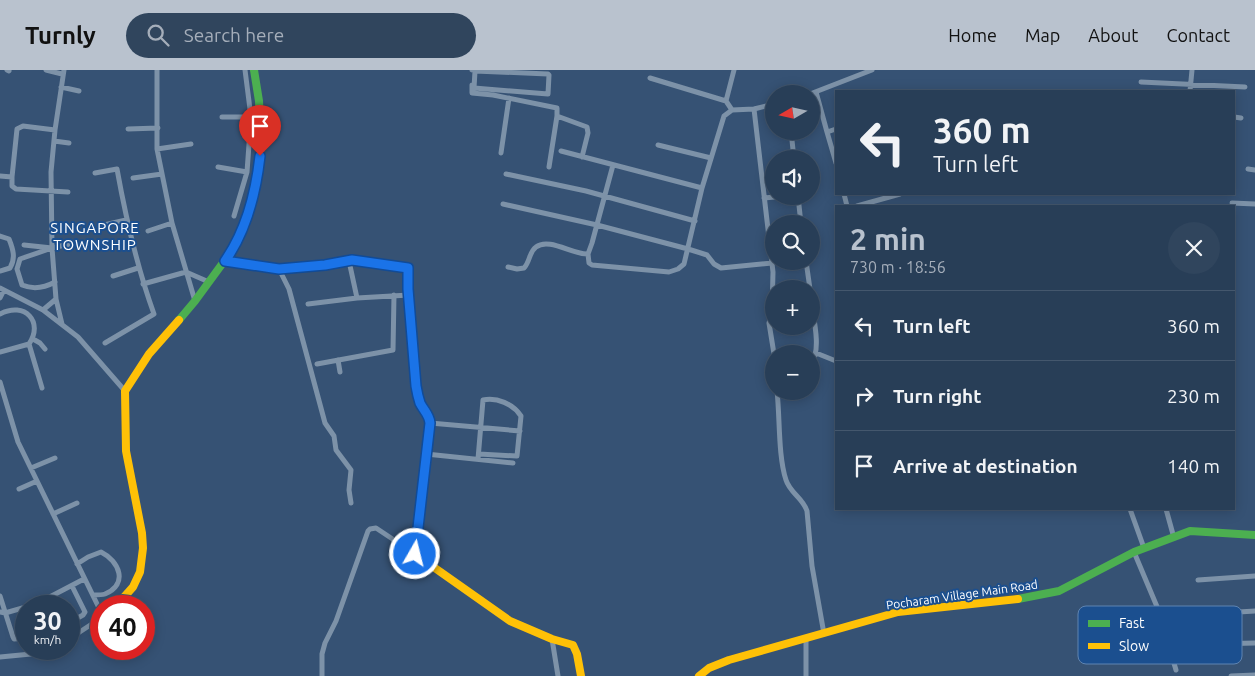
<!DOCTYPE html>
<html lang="en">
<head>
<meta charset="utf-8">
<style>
  body { margin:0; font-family:Ubuntu,sans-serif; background:#30455d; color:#f1f3f6; height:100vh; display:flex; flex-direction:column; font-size:19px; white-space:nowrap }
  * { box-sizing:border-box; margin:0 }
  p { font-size:16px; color:#a5aeba }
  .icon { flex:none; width:28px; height:28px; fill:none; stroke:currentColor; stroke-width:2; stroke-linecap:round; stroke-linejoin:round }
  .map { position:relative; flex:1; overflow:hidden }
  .details { position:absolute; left:835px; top:135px; width:400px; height:305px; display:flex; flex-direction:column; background:#283e57; border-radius:0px; box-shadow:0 2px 12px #0003,0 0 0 1px #44576d }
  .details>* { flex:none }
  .top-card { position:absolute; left:835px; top:20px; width:400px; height:105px; border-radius:0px; box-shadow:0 2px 12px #0003,0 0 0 1px #44576d; background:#283e57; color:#f1f3f6; overflow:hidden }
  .needle { width:32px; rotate:261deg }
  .tools { position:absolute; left:765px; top:15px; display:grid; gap:10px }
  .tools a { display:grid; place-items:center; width:55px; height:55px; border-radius:50%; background:#283e57; box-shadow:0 2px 12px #0003,0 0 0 1px #44576d; font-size:25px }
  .speed { position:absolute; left:15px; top:525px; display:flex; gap:10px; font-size:25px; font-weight:700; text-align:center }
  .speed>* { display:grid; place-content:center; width:65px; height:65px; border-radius:50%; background:#283e57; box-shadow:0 2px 12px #0003,0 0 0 1px #44576d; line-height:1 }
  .speed small { font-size:12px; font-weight:400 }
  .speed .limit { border:8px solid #d22; background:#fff; color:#111 }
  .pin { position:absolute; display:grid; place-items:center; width:42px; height:42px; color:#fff; margin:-51px -21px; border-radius:50% 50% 50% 0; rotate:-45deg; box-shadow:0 0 5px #0007 }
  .pin .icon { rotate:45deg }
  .me { position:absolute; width:55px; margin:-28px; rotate:8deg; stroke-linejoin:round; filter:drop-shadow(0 0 4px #0008) }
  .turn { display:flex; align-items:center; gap:18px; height:105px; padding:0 15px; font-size:22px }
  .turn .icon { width:65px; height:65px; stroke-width:2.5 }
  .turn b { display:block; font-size:35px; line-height:42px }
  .round { display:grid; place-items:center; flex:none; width:52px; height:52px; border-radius:26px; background:#30455d }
  .summary { display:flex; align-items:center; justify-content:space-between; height:85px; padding:0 15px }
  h1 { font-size:30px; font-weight:700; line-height:38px; color:#b9c2ce }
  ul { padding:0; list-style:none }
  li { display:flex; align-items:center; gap:15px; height:70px; padding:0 15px; border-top:1px solid #44576d }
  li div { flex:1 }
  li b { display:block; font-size:19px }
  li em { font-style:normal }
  header { display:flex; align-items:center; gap:30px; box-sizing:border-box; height:70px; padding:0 25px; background:#b9c2ce; color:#111 }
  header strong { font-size:24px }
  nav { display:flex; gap:28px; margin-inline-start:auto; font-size:18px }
  .search { width:350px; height:45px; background:#30455d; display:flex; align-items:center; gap:12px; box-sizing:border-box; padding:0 18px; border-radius:28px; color:#a5aeba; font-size:19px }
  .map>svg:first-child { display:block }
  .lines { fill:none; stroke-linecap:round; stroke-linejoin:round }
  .street { stroke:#7d92a8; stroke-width:5 }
  .fast { stroke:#4caf50; stroke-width:8 }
  .slow { stroke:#ffc107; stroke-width:8 }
  .route-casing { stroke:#114b97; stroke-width:12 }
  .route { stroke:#1a73e8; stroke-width:9 }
  .labels { text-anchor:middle; stroke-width:4; stroke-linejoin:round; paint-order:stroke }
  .street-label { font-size:12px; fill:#fff; stroke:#1b4f8f }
  .quarter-label { font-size:15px; letter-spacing:1px; fill:#fff; stroke:#1b4f8f }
  .key { fill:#1b4f8f; stroke:#5f84b1; stroke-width:1 }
  .key-label { font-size:14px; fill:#fff }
</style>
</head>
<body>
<header>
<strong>Turnly</strong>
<div class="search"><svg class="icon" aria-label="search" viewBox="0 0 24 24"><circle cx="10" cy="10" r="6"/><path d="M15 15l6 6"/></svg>Search here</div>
<nav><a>Home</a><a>Map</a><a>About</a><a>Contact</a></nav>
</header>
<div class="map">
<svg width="1255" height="606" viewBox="0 0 1255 606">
  <rect width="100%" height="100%" fill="#365274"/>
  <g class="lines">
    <path class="street" d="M 7,0 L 9,1
      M 46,0 L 62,4
      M 157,0 L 157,79 L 172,153 L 195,231
      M 472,0 L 475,1 L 548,4 L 549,5 L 548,24 L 474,18 L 475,1
      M 650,8 L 726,31 L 732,40
      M 1141,12 L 1245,17
      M 472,15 L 472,23 L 493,25 L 557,38 L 557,46 L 549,97
      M 61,17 L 79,21
      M 1190,21 L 1192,0
      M 816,22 L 827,62
      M 810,24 L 872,0
      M 726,31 L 734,0
      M 754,39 L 773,202 L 772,241 L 769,253 L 774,284
      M 557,46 L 587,57 L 588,63 L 582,87
      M 222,47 L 251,47
      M 1234,47 L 1241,48
      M 128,59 L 158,58
      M 836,59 L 827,62 L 836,93
      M 791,61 L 794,89
      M 54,71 L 69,73
      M 658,75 L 711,88
      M 157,79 L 191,74
      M 561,81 L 702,118
      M 501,83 L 509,28
      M 218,97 L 247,102
      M 1248,99 L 1255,100
      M 95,103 L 117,99 C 126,149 137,197 154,244 L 105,273
      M 506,104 L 586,121 L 695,151
      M 0,106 L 12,107 L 12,116 L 16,119 L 68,122
      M 12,107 L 17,59 L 23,56 L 55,60
      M 133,108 L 162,104
      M 844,124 L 847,136
      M 798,126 L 801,154
      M 764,128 L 785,126
      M 1232,133 L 1255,134
      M 503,134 L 597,155 L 688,179 L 707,185 L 714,194 L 721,198 L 772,193
      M 857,136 L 900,124
      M 234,146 L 247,102 L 251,47 L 245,0
      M 104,155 L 126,150
      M 148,161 L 172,153
      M 0,166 L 9,169 C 13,179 16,188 10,198 L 0,201
      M 24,175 L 52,178 L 74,173
      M 52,178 L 20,189 L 17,199 L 22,215 C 34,220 44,218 55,212
      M 588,184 L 589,193 L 592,195 L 669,202 L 678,199 L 684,194 L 702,118 L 724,46 L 732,40 L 754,39 L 774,34
      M 225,191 L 279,199 L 289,219 L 325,353 L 334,366 L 336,380 L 351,400 L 349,420 L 351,433
      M 349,191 L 357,228
      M 806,191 L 810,219
      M 508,197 L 517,199 L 524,198 C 530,192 529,182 536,177 C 549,167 573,185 588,184 L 592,173 L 613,95
      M 113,206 L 138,198
      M 143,214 L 186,202 L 209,212
      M 0,218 L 43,240 L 78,267 L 125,321
      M 0,228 L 4,220
      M 56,229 L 62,254
      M 811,230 C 813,245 822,282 811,292
      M 308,234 L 357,228 L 409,225
      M 43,240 L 56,229 L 52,178 L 51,102 L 55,60 L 64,0
      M 0,244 C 25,231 44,252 29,274 L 0,282
      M 33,269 L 40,273 L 45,279
      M 29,274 L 42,318
      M 816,283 L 836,291
      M 338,290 L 340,302
      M 317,294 L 393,280 L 394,225
      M 0,312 L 18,372 L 101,542
      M 777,321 C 780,347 778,386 786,410 C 790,423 803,428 807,441 L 812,496 L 824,564
      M 430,353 L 520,361
      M 426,384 L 513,393
      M 478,389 L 483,330 C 497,327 513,334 521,346 L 517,386 L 479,384
      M 31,398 L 55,388
      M 19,419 L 37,411
      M 1130,439 L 1144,478
      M 1166,439 L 1174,468
      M 53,444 L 77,433
      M 1134,482 L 1158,539 L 1176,600
      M 77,494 L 88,487 L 101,482 C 119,491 129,514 105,524 C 102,525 97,525 93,525
      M 1198,510 L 1255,506
      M 0,526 L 13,567 L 14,569 L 26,568
      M 29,536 L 42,531 L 84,509
      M 1158,539 L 1190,545 L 1255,541
      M 0,542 L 5,543 L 26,537
      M 69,553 L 83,545 L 85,542 L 72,516
      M 69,569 L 101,548
      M 552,569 L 558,606
      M 806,569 L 806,606
      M 1213,574 L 1255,573
      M 0,587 L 31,584 L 49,579
      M 322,606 L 322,584 L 325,573 L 336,551 L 368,461 L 370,459 L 376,458 L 415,484
      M 1231,606 L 1255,605"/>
    <path class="fast" d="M 279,199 L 325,195 L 352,190 L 408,198 L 408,219 L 416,316 L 420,333 L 427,345 L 430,353 L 418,459
      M 179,250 L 195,231 L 236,175 L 257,114 L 261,73 L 259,31 L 254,0
      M 1018,529 L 1059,521 L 1134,482 L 1190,461 L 1255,465"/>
    <path class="slow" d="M 418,459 L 415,484 L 510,551 L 552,569 L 573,575 L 577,584 L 581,606
      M 116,536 L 133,517 L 140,502 L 143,478 L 142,463 L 126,381 L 125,321 L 149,284 L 179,250
      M 699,606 L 709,598 L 729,590 L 898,542 L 1018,529"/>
  </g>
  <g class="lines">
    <g class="route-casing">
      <path id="route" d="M 260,86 C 256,122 246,161 225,191 L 279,199 L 325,195 L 352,190 L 408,198 L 408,219 L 416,316 C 417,322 418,327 420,333 C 424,341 429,344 430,353 L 415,484"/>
    </g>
    <use href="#route" class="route"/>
  </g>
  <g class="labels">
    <g class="street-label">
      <text transform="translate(962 525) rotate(-8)" y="4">Pocharam Village Main Road</text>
    </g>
    <g class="quarter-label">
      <text x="95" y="163">SINGAPORE<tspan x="95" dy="17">TOWNSHIP</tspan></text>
    </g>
  </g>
  <rect x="1078" y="536" width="164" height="58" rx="8" class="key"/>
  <rect x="1088" y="550" width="22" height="7" fill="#4caf50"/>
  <rect x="1088" y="573" width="22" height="6" fill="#ffc107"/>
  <g class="key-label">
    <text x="1119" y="558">Fast</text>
    <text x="1119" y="581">Slow</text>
  </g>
</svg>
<div class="tools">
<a><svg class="needle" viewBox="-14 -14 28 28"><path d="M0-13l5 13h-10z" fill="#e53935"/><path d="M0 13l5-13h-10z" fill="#a5aeba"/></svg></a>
<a><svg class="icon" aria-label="sound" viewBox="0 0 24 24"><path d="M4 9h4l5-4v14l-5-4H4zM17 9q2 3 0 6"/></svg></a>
<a><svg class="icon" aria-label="search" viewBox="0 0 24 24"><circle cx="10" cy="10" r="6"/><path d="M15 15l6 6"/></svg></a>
<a>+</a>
<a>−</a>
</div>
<div class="speed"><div>30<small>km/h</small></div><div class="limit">40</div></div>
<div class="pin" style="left:260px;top:86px;background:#d93025"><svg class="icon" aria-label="arrive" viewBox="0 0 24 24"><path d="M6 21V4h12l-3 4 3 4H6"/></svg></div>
<svg class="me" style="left:415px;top:484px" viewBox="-20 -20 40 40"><circle r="17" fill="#1a73e8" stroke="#fff" stroke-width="3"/><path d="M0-11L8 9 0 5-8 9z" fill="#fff"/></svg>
<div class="top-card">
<div class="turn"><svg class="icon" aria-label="left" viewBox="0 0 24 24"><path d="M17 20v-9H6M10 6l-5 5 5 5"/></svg><div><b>360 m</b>Turn left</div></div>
</div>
<section class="details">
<div class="summary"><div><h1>2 min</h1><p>730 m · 18:56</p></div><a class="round"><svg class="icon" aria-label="close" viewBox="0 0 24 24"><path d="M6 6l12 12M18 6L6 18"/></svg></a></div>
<ul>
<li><svg class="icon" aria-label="left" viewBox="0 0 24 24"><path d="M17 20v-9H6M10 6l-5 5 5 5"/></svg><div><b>Turn left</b></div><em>360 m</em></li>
<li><svg class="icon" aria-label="right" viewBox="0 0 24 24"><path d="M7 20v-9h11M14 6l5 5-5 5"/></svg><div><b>Turn right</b></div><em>230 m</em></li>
<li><svg class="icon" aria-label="arrive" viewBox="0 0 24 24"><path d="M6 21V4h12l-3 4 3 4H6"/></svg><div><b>Arrive at destination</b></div><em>140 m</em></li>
</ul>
</section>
</div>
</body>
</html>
